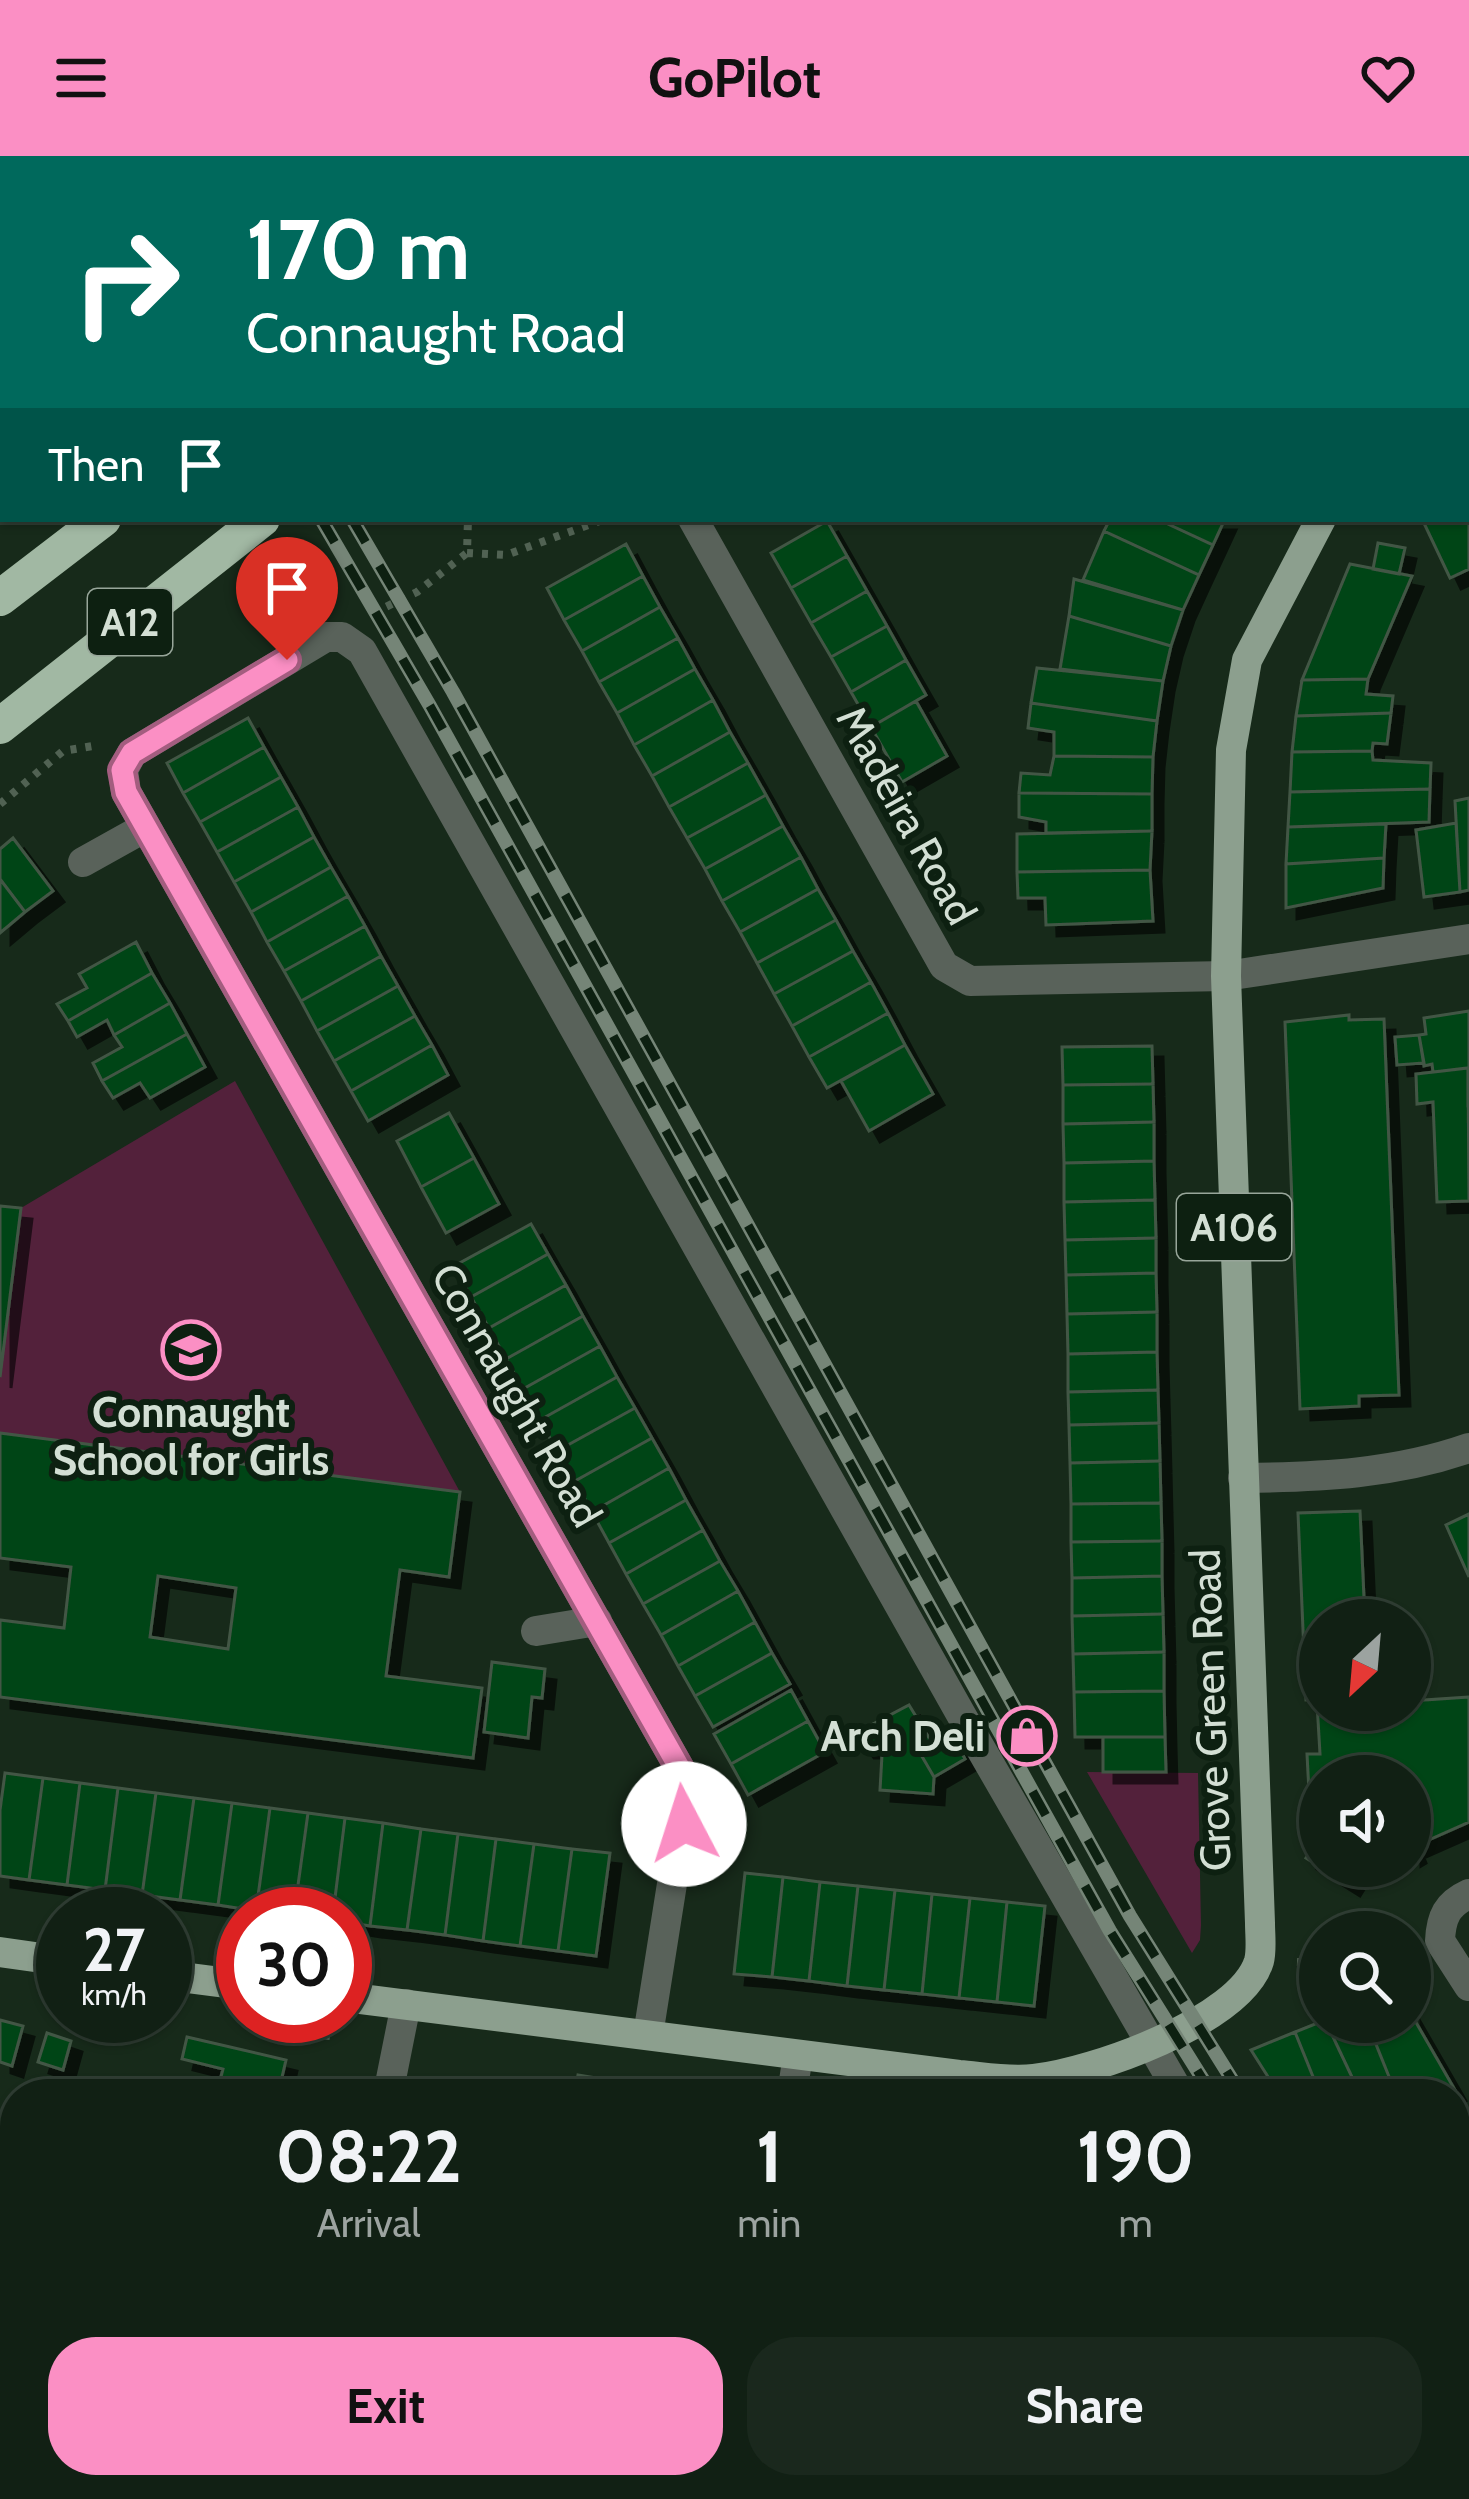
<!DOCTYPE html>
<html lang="en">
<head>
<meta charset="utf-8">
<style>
  body { margin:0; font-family:Cabin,sans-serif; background:#1a281d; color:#f1f3f6; height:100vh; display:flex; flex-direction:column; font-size:45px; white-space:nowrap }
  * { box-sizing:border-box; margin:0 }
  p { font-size:39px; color:#9ca3a0 }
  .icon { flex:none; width:66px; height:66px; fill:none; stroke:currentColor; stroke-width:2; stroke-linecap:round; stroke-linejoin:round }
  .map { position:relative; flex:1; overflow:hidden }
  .panel { position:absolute; left:0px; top:1923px; width:1470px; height:420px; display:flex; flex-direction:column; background:#112014; border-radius:48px 48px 0 0; box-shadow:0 3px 9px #0004,0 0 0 3px #303e34 }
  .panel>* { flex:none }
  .banner { position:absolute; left:0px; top:0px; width:1470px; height:366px; box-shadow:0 3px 9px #0004,0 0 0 3px #303e34; background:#00695c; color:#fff; overflow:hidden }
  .needle { width:78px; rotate:206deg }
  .buttons { position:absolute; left:1299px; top:1443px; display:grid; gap:24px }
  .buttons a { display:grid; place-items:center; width:132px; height:132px; border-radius:50%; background:#112014; box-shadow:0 3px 9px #0004,0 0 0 3px #303e34; font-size:60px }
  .speed { position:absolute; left:36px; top:1731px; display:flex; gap:24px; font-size:60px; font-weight:700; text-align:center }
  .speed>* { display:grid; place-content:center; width:156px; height:156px; border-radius:50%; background:#112014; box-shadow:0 3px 9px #0004,0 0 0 3px #303e34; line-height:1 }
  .speed small { font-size:30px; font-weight:400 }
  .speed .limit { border:18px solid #d22; background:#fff; color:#111 }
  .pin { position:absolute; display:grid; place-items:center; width:102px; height:102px; color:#fff; margin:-123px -51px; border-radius:50% 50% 50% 0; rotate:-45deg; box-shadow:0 0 12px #0007 }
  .pin .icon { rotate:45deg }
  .me { position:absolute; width:132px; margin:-66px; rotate:355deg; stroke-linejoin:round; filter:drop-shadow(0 0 9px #0008) }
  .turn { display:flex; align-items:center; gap:42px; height:252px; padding:0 48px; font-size:54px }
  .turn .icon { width:156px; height:156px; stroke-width:2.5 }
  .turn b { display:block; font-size:84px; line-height:102px }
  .then { display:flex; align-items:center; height:114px; padding:0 48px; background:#0003; gap:24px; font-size:45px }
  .eta { display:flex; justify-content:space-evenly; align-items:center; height:204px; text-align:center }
  .eta b { font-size:72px; font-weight:800; line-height:84px }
  .action { display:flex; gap:24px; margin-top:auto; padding:24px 48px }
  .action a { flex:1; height:138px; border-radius:48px; background:#fb8fc4; color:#111; font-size:48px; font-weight:800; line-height:138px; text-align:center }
  .action a+a { background:#1a281d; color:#f1f3f6 }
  header { display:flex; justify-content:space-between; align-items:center; height:156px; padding:0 48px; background:#fb8fc4; color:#111; font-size:54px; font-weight:800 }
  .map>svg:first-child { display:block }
  .green { fill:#53213b }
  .building { fill:#024418; stroke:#435745; stroke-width:3; fill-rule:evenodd; filter:url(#shadow) }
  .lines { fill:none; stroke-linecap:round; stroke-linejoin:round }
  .path { stroke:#516253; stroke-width:8; stroke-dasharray:6 9; stroke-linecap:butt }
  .minor { stroke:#59625a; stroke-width:30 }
  .major { stroke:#8c9f8e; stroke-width:30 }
  .highway { stroke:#a1b8a3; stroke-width:36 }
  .rail-casing { stroke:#758577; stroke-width:14 }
  .rail { stroke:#0d2011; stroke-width:9; stroke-dasharray:27; stroke-linecap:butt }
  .route-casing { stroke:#a35d7f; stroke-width:30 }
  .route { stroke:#fb8fc4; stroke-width:21 }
  .labels { text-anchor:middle; stroke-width:12; stroke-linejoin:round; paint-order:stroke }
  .shield { fill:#0d2011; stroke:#98a69a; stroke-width:3 }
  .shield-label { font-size:39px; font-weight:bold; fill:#d3dfd4 }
  .street-label { font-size:42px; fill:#d3dfd4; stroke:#0d2011 }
  .poi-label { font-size:42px; font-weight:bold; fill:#d3dfd4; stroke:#0d2011 }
</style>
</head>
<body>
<header><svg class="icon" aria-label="menu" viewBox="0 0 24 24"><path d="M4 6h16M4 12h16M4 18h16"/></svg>GoPilot<svg class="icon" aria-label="heart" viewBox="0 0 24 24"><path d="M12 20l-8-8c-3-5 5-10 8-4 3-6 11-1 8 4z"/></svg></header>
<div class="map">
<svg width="1469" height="2343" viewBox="0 0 1469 2343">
  <defs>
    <filter id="shadow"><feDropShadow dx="11" dy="11" stdDeviation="0" flood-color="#0009"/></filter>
  </defs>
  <rect width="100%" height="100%" fill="#172a1a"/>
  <path class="green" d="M 235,925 L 460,1336 L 0,1277 L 0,1221 L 21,1052 Z
    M 1087,1616 L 1198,1617 L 1201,1769 L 1200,1784 L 1192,1797 Z"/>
  <path class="building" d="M 39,0 L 164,0 L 166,3 L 40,3 Z
    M 1469,300 L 1469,413 L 1450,422 L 1422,363 L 1467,363 Z
    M 1110,363 L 1157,363 L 1213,389 L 1199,419 L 1104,375 Z
    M 1157,363 L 1225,363 L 1213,389 Z
    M 827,365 L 847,400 L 791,432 L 771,397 Z
    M 1104,375 L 1199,419 L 1183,454 L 1083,424 Z
    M 1378,387 L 1405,392 L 1399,418 L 1373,413 Z
    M 626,388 L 643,420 L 564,464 L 547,432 Z
    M 847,400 L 867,435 L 811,467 L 791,432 Z
    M 1350,408 L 1412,420 L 1368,523 L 1302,524 Z
    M 643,420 L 660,451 L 582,495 L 564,464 Z
    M 1074,423 L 1183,454 L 1171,490 L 1069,460 Z
    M 867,435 L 887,470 L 831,501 L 811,467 Z
    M 660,451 L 678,482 L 599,526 L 582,495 Z
    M 1069,460 L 1171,490 L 1163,525 L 1060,513 Z
    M 887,470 L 906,504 L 851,536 L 831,501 Z
    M 678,482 L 695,513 L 617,557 L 599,526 Z
    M 906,504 L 926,539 L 871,571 L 851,536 Z
    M 1037,512 L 1163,525 L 1157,565 L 1031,547 Z
    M 695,513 L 713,544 L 634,589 L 617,557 Z
    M 1368,523 L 1366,538 L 1393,540 L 1391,557 L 1296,560 L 1302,524 Z
    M 713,544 L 730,576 L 652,620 L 634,589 Z
    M 916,545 L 947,600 L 902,626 L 871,571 Z
    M 1031,547 L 1157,565 L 1153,601 L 1054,600 L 1054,576 L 1028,572 Z
    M 1391,557 L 1387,588 L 1373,587 L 1372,595 L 1292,596 L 1296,560 Z
    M 248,562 L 264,591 L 183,637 L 167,607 Z
    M 730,576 L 748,607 L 669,651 L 652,620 Z
    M 264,591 L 281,621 L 200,666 L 183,637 Z
    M 1372,595 L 1373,604 L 1431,607 L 1430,633 L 1290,636 L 1292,596 Z
    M 1054,600 L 1153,601 L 1152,638 L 1019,637 L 1021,617 L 1050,619 Z
    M 748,607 L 766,639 L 687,682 L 669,651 Z
    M 281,621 L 298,651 L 217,696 L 200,666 Z
    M 1430,633 L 1429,666 L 1288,671 L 1290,636 Z
    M 1019,637 L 1152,638 L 1152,675 L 1046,677 L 1046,666 L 1019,661 Z
    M 766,639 L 783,670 L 705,713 L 687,682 Z
    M 1469,642 L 1469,734 L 1460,736 L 1455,645 Z
    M 298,651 L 314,681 L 234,726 L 217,696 Z
    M 1456,667 L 1460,736 L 1424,741 L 1416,674 Z
    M 1386,668 L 1384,702 L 1286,708 L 1288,671 Z
    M 783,670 L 801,701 L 722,745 L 705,713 Z
    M 1152,675 L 1150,714 L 1017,716 L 1017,678 Z
    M 314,681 L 331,711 L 251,756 L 234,726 Z
    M 13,682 L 53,735 L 25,756 L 0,723 L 0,693 Z
    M 801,701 L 818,733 L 740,776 L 722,745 Z
    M 1384,702 L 1383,732 L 1286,752 L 1286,708 Z
    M 331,711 L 348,740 L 267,786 L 251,756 Z
    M 1150,714 L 1153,765 L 1046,769 L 1045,742 L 1018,742 L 1017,716 Z
    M 0,723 L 25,756 L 0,777 Z
    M 818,733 L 836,764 L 757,807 L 740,776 Z
    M 348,740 L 365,770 L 284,815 L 267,786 Z
    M 836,764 L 853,795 L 774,838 L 757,807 Z
    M 365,770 L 381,800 L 301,845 L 284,815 Z
    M 136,786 L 152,817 L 68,865 L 57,848 L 87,832 L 79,818 Z
    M 853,795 L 871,826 L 792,870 L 774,838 Z
    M 381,800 L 398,830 L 317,875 L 301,845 Z
    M 152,817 L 170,847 L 114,879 L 107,864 L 77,881 L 68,865 Z
    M 871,826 L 888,857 L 809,901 L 792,870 Z
    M 398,830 L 415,860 L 334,905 L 317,875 Z
    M 170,847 L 187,878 L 102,925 L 93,907 L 122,891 L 114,879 Z
    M 1469,855 L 1469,950 L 1468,950 L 1468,912 L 1433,916 L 1432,908 L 1424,910 L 1419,879 L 1426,878 L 1424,862 Z
    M 888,857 L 905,889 L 827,932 L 809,901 Z
    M 1349,859 L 1349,864 L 1384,863 L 1399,1239 L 1359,1240 L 1359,1250 L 1300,1253 L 1285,866 Z
    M 415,860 L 432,889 L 351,935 L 334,905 Z
    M 187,878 L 205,911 L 150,942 L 140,927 L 113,942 L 102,925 Z
    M 1419,879 L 1424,907 L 1397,909 L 1395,881 Z
    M 432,889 L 448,919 L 368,965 L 351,935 Z
    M 905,889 L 933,938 L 869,975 L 841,925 Z
    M 1152,890 L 1153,928 L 1063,929 L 1062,891 Z
    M 1468,912 L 1469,1045 L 1437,1046 L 1433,946 L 1417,948 L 1416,918 Z
    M 1153,928 L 1154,966 L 1063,968 L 1063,929 Z
    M 449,957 L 474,1002 L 421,1031 L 397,985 Z
    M 1154,966 L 1154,1005 L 1064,1007 L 1063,968 Z
    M 474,1002 L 499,1048 L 446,1077 L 421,1031 Z
    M 1154,1005 L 1155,1044 L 1064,1046 L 1064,1007 Z
    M 1155,1044 L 1156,1082 L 1065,1084 L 1064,1046 Z
    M 0,1050 L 21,1052 L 0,1221 Z
    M 531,1068 L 548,1098 L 471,1141 L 454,1110 Z
    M 1156,1082 L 1156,1117 L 1066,1119 L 1065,1084 Z
    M 548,1098 L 566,1129 L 489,1172 L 471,1141 Z
    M 1156,1117 L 1157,1156 L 1067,1158 L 1066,1119 Z
    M 566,1129 L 583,1160 L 506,1203 L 489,1172 Z
    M 1157,1156 L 1157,1196 L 1068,1198 L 1067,1158 Z
    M 583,1160 L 600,1190 L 523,1233 L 506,1203 Z
    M 600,1190 L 617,1221 L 540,1264 L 523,1233 Z
    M 1157,1196 L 1158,1234 L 1068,1236 L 1068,1198 Z
    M 617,1221 L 635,1252 L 557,1295 L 540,1264 Z
    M 1158,1234 L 1159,1267 L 1069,1269 L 1068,1236 Z
    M 635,1252 L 652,1282 L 575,1325 L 557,1295 Z
    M 1159,1267 L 1160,1305 L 1070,1307 L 1069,1269 Z
    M 0,1277 L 460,1336 L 449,1421 L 400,1414 L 386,1520 L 482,1532 L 473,1602 L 0,1541 L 0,1464 L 64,1472 L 71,1411 L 0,1402 ZM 158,1420 L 236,1432 L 228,1493 L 150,1481 Z
    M 652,1282 L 669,1312 L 592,1356 L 575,1325 Z
    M 1160,1305 L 1161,1347 L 1071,1348 L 1070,1307 Z
    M 669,1312 L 686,1344 L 609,1387 L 592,1356 Z
    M 686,1344 L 703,1374 L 626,1418 L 609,1387 Z
    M 1161,1347 L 1162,1385 L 1071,1386 L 1071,1348 Z
    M 1360,1355 L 1365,1464 L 1320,1464 L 1320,1543 L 1306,1544 L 1298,1357 Z
    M 1469,1358 L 1469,1421 L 1446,1369 Z
    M 703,1374 L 720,1405 L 643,1448 L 626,1418 Z
    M 1162,1385 L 1162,1420 L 1072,1422 L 1071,1386 Z
    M 720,1405 L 738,1435 L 661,1479 L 643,1448 Z
    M 1162,1420 L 1163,1458 L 1072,1460 L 1072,1422 Z
    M 738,1435 L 755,1466 L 678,1510 L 661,1479 Z
    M 1163,1458 L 1164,1496 L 1073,1498 L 1072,1460 Z
    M 755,1466 L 772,1497 L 695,1540 L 678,1510 Z
    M 1164,1496 L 1164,1535 L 1074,1536 L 1073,1498 Z
    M 772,1497 L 790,1528 L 713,1571 L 695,1540 Z
    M 492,1506 L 545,1513 L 542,1542 L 532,1541 L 528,1582 L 484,1576 Z
    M 791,1534 L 808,1565 L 731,1608 L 714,1578 Z
    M 1164,1535 L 1165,1581 L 1075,1581 L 1074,1536 Z
    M 1469,1541 L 1469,1666 L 1413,1691 L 1415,1696 L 1410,1699 L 1410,1620 L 1320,1620 L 1320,1710 L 1384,1710 L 1359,1721 L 1357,1716 L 1349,1729 L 1306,1702 L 1312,1693 L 1307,1598 L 1320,1598 L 1317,1547 L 1320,1554 L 1410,1554 L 1410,1545 Z
    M 909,1549 L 934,1590 L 920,1597 L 934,1621 L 933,1638 L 880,1634 L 882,1599 L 879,1591 L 863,1591 L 854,1578 Z
    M 808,1565 L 825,1596 L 748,1639 L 731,1608 Z
    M 952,1579 L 965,1603 L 934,1621 L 920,1597 Z
    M 1103,1581 L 1165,1581 L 1166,1616 L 1103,1616 Z
    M 5,1617 L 43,1622 L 29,1724 L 0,1720 L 0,1654 Z
    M 43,1622 L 80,1627 L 67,1729 L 29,1724 Z
    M 80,1627 L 118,1632 L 105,1734 L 67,1729 Z
    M 118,1632 L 156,1637 L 142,1739 L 105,1734 Z
    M 156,1637 L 194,1642 L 180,1744 L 142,1739 Z
    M 194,1642 L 232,1647 L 218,1749 L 180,1744 Z
    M 232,1647 L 270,1652 L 256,1755 L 218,1749 Z
    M 270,1652 L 308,1657 L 294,1758 L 256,1755 Z
    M 308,1657 L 345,1662 L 333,1758 L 294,1758 Z
    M 345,1662 L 383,1667 L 370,1770 L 345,1766 L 345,1758 L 333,1758 Z
    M 383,1667 L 421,1673 L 407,1774 L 370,1770 Z
    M 421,1673 L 458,1678 L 445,1779 L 407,1774 Z
    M 458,1678 L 496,1683 L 483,1785 L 445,1779 Z
    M 496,1683 L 534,1688 L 520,1790 L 483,1785 Z
    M 534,1688 L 572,1693 L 558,1795 L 520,1790 Z
    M 572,1693 L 610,1697 L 596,1800 L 558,1795 Z
    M 745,1717 L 783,1721 L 772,1821 L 734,1818 Z
    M 783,1721 L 820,1726 L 809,1825 L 772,1821 Z
    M 820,1726 L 858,1730 L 847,1830 L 809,1825 Z
    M 858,1730 L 895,1734 L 884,1834 L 847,1830 Z
    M 895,1734 L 932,1738 L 922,1838 L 884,1834 Z
    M 932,1738 L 970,1742 L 959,1842 L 922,1838 Z
    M 970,1742 L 1007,1746 L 997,1846 L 959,1842 Z
    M 1007,1746 L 1045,1750 L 1034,1850 L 997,1846 Z
    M 1410,1856 L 1455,1934 L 1449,1938 L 1426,1938 L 1419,1927 L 1396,1938 L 1367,1866 L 1410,1866 Z
    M 0,1864 L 23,1870 L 12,1910 L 0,1906 Z
    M 1320,1866 L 1326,1866 L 1360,1938 L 1320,1938 L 1295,1876 Z
    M 1326,1866 L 1367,1866 L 1396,1938 L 1360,1938 Z
    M 1295,1876 L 1320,1938 L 1279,1938 L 1251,1894 Z
    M 47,1877 L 71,1885 L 63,1914 L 38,1906 Z
    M 187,1881 L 286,1904 L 278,1938 L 219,1928 L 223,1913 L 182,1903 Z
    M 578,1919 L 614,1925 L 612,1938 L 575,1938 Z
    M 456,1923 L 521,1932 L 520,1938 L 454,1938 Z
    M 614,1925 L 650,1930 L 649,1938 L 612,1938 Z
    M 9,1993 L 15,1994 L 15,2098 L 8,2128 L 0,2126 L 0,2034 Z
    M 1469,2002 L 1469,2049 L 1455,2059 L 1455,2012 Z
    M 412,2328 L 481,2328 L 478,2343 L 409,2341 Z
    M 786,2328 L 848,2328 L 846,2343 L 784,2343 Z
    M 1022,2328 L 1075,2328 L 1048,2343 L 1030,2343 Z
    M 1075,2328 L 1114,2328 L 1122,2343 L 1048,2343 Z
    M 1263,2328 L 1324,2328 L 1303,2343 L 1274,2343 Z
    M 1324,2328 L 1347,2328 L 1357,2343 L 1303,2343 Z"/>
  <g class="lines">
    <path class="path" d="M 883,3 L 887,0
      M 1438,3 L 1441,0
      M 1467,111 L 1469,111
      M 467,397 L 506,399 L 605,363
      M 373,457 L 417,436 L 467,397 L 468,363
      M 0,648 L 63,595 L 93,590
      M 1297,1806 L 1320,1807
      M 250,1869 L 330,1880"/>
    <path class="minor" d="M 1337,0 L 1343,3
      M 1467,206 L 1469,206
      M 693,363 L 944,810 L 970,825 L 1226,820 L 1469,783
      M 83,706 L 144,672
      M 1243,1322 C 1321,1321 1395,1318 1469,1292
      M 536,1475 L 597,1465
      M 1469,1738 C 1447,1748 1441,1761 1440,1785 L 1469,1830
      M 648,1879 L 688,1627 L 126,636 L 123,614 L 132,597 L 326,481 L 342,481 L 362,495 L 963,1562 L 1180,1938
      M 388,1938 L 406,1848
      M 792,1938 L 798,1899
      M 0,2239 L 15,2244
      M 284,2328 L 303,2334
      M 1200,2328 L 1209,2343
      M 1436,2328 L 1446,2343
      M 729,2343 L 731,2328"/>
    <path class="major" d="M 1467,43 L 1469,39
      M 0,1796 L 63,1805
      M 165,1819 L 243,1829
      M 345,1841 L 959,1919 C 983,1921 1009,1926 1034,1923 C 1091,1917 1241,1865 1259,1805 C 1262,1794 1260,1779 1260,1767 L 1226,820 L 1231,594 L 1247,504 L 1321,363"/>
    <path class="highway" d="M 580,3 L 584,0
      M 754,3 L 758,0
      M 0,442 L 103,363
      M 0,570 L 262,363"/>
    <g class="rail-casing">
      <path id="rail" d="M 114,0 L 116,3
        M 146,0 L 148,3
        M 237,3 L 241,0
        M 282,3 L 287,0
        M 338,3 L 342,0
        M 0,177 L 3,175
        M 0,213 L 3,211
        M 0,260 L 3,258
        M 321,363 L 430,550 L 1110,1775 L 1212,1938
        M 352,363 L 453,536 L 1130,1760 L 1241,1938
        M 1455,2256 L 1469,2276
        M 1455,2300 L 1469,2319"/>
    </g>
    <use href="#rail" class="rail"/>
  </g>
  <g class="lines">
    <g class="route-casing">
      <path id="route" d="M 287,504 L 132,597 L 122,614 L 126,636 L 688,1627 L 684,1668"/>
    </g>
    <use href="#route" class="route"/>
  </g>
  <defs>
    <g id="school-ring" transform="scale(3)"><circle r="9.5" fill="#0d2011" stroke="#fb8fc4" stroke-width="1.5"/><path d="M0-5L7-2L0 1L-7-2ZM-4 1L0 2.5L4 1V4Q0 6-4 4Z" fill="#fb8fc4"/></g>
    <g id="shop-ring" transform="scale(3)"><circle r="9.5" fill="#0d2011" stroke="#fb8fc4" stroke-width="1.5"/><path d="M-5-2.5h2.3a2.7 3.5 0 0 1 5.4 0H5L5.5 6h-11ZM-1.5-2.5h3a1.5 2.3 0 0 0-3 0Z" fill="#fb8fc4"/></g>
  </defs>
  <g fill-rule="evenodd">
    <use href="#school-ring" x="191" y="1194"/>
    <use href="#shop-ring" x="1027" y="1580"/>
  </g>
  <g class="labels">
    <g class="shield">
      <rect x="88" y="433" width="84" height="66" rx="9"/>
      <rect x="1177" y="1038" width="114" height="66" rx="9"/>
    </g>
    <g class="shield-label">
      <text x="130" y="480">A12</text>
      <text x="1234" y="1085">A106</text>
    </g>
    <g class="street-label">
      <text transform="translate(907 659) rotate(61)" y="15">Madeira Road</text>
      <text transform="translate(517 1239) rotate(60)" y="15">Connaught Road</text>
      <text transform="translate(1210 1554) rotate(-92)" y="15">Grove Green Road</text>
    </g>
    <g class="poi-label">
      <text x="191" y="1271">Connaught<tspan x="191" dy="48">School for Girls</tspan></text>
      <text x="985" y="1595" text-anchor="end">Arch Deli</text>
    </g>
  </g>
</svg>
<div class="buttons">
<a><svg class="needle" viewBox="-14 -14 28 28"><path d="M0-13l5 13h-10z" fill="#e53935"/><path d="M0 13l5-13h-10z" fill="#9ca3a0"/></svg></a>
<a><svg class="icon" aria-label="sound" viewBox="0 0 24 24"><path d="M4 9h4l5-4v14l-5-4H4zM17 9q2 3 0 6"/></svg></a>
<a><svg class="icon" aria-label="search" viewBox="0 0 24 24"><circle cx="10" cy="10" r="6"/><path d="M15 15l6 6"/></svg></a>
</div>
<div class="speed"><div>27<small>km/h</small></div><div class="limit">30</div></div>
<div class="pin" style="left:287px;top:504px;background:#d93025"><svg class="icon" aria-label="arrive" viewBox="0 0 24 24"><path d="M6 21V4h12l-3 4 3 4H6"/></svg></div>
<svg class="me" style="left:684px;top:1668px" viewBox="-20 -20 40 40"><circle r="19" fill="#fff"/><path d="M0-13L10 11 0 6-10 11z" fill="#fb8fc4"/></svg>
<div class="banner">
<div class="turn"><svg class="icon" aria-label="right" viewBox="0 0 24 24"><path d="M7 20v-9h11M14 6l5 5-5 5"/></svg><div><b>170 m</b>Connaught Road</div></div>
<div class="then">Then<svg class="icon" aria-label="arrive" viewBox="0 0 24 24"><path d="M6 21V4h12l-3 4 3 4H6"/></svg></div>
</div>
<section class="panel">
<div class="eta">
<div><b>08:22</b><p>Arrival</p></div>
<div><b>1</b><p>min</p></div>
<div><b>190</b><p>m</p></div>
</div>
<div class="action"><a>Exit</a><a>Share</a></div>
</section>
</div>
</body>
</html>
